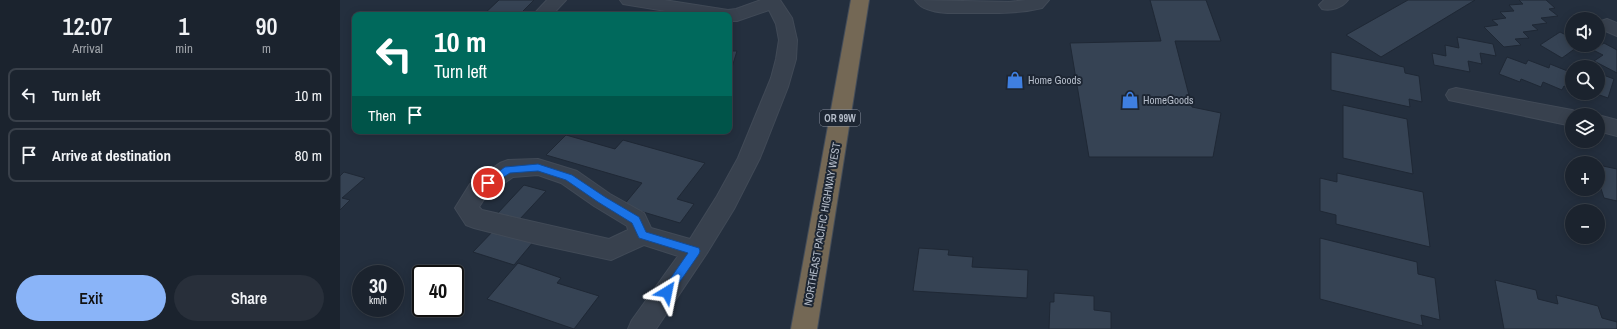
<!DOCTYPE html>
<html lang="en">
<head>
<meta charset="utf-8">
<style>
  body { margin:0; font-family:"Archivo Narrow",sans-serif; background:#282f3a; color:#f1f3f6; height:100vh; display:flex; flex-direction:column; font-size:15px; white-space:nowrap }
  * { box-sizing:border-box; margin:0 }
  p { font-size:13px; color:#a0a4aa }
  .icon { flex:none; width:22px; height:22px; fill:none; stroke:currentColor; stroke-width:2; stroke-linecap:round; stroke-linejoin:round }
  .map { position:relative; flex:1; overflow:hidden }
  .details { display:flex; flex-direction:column; background:#1b232e; width:340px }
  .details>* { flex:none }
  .top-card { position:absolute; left:12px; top:12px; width:380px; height:122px; border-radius:8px; box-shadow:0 2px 10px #0003,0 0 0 1px #39404a; background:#00695c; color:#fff; overflow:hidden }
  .controls { position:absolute; left:1225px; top:12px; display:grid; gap:8px }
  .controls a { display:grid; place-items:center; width:40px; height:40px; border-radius:50%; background:#1b232e; box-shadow:0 2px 10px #0003,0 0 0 1px #39404a; font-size:20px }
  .speed { position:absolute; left:12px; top:265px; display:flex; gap:8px; font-size:20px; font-weight:700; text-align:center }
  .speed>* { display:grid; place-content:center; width:52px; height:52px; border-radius:50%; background:#1b232e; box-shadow:0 2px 10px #0003,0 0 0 1px #39404a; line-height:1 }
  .speed small { font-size:10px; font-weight:400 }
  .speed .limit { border:2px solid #111; border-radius:6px; background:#fff; color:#111 }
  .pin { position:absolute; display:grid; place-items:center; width:34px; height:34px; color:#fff; margin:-17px; border:2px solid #fff; border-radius:50%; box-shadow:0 1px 4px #0007 }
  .me { position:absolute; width:44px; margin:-22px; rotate:35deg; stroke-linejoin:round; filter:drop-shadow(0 0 3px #0008) }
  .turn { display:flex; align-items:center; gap:14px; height:84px; padding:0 16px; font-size:18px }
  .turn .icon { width:52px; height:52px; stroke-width:2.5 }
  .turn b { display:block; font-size:28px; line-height:34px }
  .then { display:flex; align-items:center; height:38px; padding:0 16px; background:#0003; gap:8px; font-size:15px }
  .eta { display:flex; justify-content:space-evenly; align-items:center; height:68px; text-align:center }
  .eta b { font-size:24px; font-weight:600; line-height:28px }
  .cta { display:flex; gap:8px; margin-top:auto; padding:8px 16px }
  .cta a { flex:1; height:46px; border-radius:24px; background:#8ab4f8; color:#111; font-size:16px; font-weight:600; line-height:46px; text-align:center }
  .cta a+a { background:#282f3a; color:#f1f3f6 }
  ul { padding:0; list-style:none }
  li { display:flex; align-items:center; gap:12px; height:54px; margin:0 8px 6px; padding:0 8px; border:2px solid #39404a; border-radius:8px }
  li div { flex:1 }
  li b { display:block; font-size:15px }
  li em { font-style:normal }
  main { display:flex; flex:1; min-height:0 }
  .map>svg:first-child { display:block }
  .building { fill:#364354; stroke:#1f2835 }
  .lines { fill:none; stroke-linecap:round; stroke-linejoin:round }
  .minor-casing { stroke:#414a57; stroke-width:2 }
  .highway-casing { stroke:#434c59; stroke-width:2 }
  .minor { fill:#38414e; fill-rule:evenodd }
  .highway { fill:#746855; fill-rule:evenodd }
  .route { fill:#1a73e8; stroke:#114b97 }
  .labels { text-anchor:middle; stroke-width:4; stroke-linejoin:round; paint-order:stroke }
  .shield { fill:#1d2633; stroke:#878f9c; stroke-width:1 }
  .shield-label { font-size:10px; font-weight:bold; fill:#b4bcc9 }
  .poi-label { font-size:11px; fill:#b4bcc9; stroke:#1d2633; text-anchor:start }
  .street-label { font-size:11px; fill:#b4bcc9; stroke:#1d2633 }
</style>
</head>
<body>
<main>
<section class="details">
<div class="eta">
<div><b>12:07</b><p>Arrival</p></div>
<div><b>1</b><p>min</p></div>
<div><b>90</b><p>m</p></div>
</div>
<ul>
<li><svg class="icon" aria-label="left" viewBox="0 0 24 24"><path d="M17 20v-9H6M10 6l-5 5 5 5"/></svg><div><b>Turn left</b></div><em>10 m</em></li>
<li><svg class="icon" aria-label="arrive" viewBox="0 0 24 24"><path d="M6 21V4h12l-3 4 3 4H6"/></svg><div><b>Arrive at destination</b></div><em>80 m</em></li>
</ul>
<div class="cta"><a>Exit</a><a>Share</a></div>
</section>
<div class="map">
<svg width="1277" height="329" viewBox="0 0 1277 329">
  <rect width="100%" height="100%" fill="#242f3e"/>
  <path class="building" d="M 159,0 L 194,0 L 179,15 L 143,15 Z
    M 611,0 L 676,0 L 676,5 L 611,5 Z
    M 810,0 L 866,0 L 881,41 L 835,41 L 852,107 L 881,113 L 873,157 L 749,157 L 730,43 L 821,41 Z
    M 1068,0 L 1135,0 L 1041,57 L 1006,35 Z
    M 1179,0 L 1206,0 L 1215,8 L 1209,9 L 1218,16 L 1201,18 L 1207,23 L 1192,25 L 1198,30 L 1183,32 L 1189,38 L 1175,39 L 1181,45 L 1164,47 L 1144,27 L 1158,25 L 1152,20 L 1166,18 L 1160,12 L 1174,11 L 1169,5 L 1183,4 Z
    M 1220,32 L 1232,38 L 1232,45 L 1240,45 L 1222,58 L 1200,45 Z
    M 1117,37 L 1153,44 L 1156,56 L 1140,53 L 1142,64 L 1128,61 L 1130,72 L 1094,65 L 1092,53 L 1106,56 L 1105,45 L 1119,48 Z
    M 1264,43 L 1277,50 L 1277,73 L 1254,61 L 1263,55 L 1253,50 Z
    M 389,51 L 397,51 L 389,77 Z
    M 991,52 L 1064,67 L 1065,73 L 1079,76 L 1082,102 L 1069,99 L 1070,107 L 991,90 Z
    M 1167,57 L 1186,64 L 1188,60 L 1209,68 L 1210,64 L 1230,72 L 1232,68 L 1232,89 L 1224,86 L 1222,90 L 1203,82 L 1201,87 L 1181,79 L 1180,82 L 1159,74 Z
    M 1258,73 L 1274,79 L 1268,98 L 1254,93 L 1258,93 Z
    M 1003,105 L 1067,119 L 1073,174 L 1003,158 Z
    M 226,135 L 275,149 L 283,140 L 365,163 L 337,199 L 354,204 L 340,223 L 283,206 L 302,183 L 206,155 Z
    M 1258,165 L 1277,169 L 1277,201 L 1264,198 L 1258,179 Z
    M 4,172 L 25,178 L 2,198 L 10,200 L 0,210 L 0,176 Z
    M 997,173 L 1083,192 L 1090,247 L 996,224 L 996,215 L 980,211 L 980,178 L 997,182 Z
    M 184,185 L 206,191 L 179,220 L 157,214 Z
    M 155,229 L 194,241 L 174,265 L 133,252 Z
    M 980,238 L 1077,262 L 1078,274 L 1095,278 L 1100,320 L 1081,315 L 1083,326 L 980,299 Z
    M 579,248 L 609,250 L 608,255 L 633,257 L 632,267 L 688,270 L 687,298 L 573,291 Z
    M 178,263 L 221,278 L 217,283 L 259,296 L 234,329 L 147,299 Z
    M 1155,280 L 1196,290 L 1198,299 L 1218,304 L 1216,295 L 1258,306 L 1262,318 L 1277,322 L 1277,329 L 1164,329 Z
    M 714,293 L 754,296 L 754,310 L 771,312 L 771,329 L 709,329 L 710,302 L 714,302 Z"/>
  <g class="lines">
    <g class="minor-casing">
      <path id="minor" d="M 207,0 L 226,0 L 212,15 L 193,15 Z
        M 280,0 L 324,0 L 388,10 L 396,9 L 421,0 L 440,0 L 452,18 L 457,40 L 456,59 L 448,87 L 420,158 L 394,209 L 367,253 L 316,329 L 288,329 L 292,320 L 338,256 L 304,245 L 271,260 L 197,244 L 134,228 L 126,225 L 115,208 L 130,184 L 160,163 L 168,160 L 198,159 L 237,171 L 270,194 L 304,213 L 311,228 L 350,239 L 377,196 L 398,158 L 431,78 L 436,59 L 439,40 L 436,24 L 429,10 L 397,21 L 389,21 L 389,15 L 350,15 L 289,5 L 283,4 ZM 198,175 L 221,183 L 254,206 L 287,226 L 288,230 L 269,239 L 142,210 L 139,207 L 146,196 L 173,177 Z
        M 575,0 L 669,2 L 686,0 L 709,0 L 702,8 C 678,14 653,13 628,13 C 615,13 600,14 587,9 C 582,8 578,4 575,0 Z
        M 984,0 L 1008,0 C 1002,8 991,11 982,9 L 979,5 Z
        M 1267,19 L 1277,23 L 1277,36 L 1261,29 L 1258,25 L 1261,21 Z
        M 1116,88 L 1232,110 L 1239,113 L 1241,115 L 1232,115 L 1232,126 L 1109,100 L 1106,95 L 1109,90 Z
        M 1258,115 L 1277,120 L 1277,136 L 1258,131 Z"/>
    </g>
    <g class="highway-casing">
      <path id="highway" d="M 511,0 L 529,0 L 477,329 L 451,329 Z"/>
    </g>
    <use href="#minor" class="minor"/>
    <use href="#highway" class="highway"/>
  </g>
  <path class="route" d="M 198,164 L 232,175 L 265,197 L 299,217 L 306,232 L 359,248 L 360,251 L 359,254 L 330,296 L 327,297 L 323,296 L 321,292 L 348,253 L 299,238 L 292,223 L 258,202 L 226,180 L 198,171 L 170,173 L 148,187 L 144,183 L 145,181 L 165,167 Z"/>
  <defs>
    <g id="shop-bare" transform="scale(1.38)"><path d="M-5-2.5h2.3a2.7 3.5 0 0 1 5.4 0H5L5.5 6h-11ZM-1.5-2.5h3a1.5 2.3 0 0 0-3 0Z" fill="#3f7fe0" stroke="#1d2633" stroke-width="2.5" paint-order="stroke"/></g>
  </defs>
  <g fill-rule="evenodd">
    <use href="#shop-bare" x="675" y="80"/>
    <use href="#shop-bare" x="790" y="100"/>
  </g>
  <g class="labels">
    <rect class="shield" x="480" y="110" width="40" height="16" rx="3"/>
    <g class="shield-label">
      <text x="500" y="122">OR 99W</text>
    </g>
    <g class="poi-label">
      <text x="688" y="84">Home Goods</text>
      <text x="803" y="104">HomeGoods</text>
    </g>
    <g class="street-label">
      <text transform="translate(482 224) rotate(-80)" y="4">NORTHEAST PACIFIC HIGHWAY WEST</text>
    </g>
  </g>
</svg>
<div class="controls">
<a><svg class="icon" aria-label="sound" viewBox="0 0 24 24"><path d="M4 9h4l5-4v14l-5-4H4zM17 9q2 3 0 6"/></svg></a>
<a><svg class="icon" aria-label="search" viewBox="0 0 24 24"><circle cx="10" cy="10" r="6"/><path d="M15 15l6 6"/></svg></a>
<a><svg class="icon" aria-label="layers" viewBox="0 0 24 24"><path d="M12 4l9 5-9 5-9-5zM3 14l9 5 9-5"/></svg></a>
<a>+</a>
<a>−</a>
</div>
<div class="speed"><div>30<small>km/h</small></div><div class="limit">40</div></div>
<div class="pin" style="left:148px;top:183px;background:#d93025"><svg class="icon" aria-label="arrive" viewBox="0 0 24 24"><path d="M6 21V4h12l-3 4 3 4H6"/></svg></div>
<svg class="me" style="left:327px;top:292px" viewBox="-20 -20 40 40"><path d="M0-17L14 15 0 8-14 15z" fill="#1a73e8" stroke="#fff" stroke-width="4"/></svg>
<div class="top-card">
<div class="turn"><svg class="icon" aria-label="left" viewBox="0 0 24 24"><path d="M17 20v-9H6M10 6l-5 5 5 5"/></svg><div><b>10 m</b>Turn left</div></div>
<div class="then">Then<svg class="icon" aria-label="arrive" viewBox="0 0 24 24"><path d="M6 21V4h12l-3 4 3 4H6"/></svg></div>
</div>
</div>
</main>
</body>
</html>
